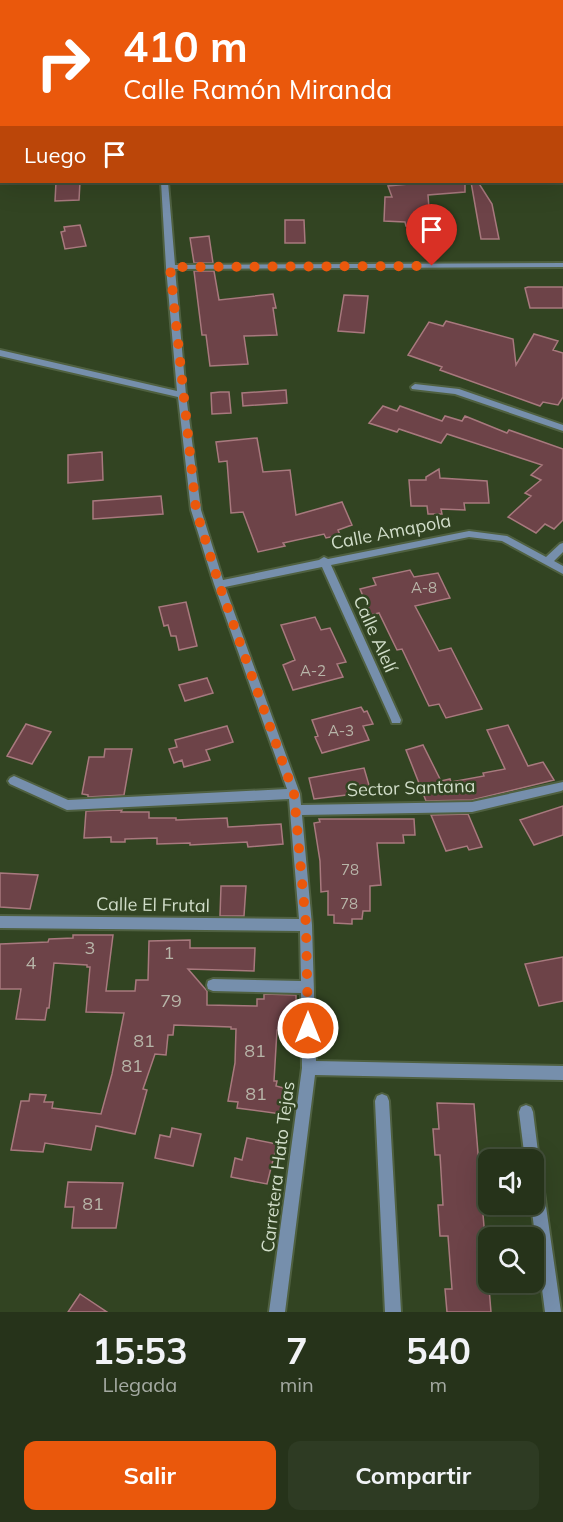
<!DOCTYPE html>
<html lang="es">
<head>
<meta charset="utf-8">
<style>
  body { margin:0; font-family:Mulish,sans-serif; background:#2e3b23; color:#f1f3f6; height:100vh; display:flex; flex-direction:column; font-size:22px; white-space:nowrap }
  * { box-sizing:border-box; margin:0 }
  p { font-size:20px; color:#a4aaa2 }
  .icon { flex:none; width:33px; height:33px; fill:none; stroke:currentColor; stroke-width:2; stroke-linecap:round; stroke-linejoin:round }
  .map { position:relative; height:1312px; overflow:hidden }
  .panel { display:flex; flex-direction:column; background:#26331a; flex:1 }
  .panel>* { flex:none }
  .banner { position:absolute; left:0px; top:0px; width:564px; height:183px; box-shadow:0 6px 24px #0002,0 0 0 2px #424e39; background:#ea580c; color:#fff; overflow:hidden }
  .fabs { position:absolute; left:478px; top:1149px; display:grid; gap:12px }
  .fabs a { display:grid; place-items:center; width:66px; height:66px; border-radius:12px; background:#26331a; box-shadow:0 6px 24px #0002,0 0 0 2px #424e39; font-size:30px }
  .pin { position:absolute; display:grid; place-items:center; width:51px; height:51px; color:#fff; margin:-62px -26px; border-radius:50% 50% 50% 0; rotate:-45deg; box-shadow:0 0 6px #0007 }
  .pin .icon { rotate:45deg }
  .me { position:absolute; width:66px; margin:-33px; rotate:0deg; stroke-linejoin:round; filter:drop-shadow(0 0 4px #0008) }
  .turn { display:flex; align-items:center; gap:21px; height:126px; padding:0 24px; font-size:27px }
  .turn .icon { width:78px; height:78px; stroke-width:2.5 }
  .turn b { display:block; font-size:42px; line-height:51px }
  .then { display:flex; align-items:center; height:57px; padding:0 24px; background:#0003; gap:12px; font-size:22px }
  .eta { display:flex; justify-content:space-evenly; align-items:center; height:102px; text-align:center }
  .eta b { font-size:36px; font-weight:700; line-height:42px }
  .primary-button { display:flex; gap:12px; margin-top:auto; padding:12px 24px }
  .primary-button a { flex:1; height:69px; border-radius:12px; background:#ea580c; color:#fff; font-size:24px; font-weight:700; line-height:69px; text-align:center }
  .primary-button a+a { background:#2e3b23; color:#f1f3f6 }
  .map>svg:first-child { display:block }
  .building { fill:#6d4348; stroke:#a8797e; stroke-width:1.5 }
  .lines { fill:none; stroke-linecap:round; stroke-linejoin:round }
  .minor-casing { stroke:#4f6040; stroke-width:4 }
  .minor { fill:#768fac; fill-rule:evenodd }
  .route { stroke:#ea580c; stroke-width:10; stroke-dasharray:0 18 }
  .labels { text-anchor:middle; stroke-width:5; stroke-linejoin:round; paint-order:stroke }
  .number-label { font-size:15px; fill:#b8b6a9 }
  .street-label { font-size:18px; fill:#d1ddc9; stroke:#324422 }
  .near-number-label { font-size:18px; fill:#b8b6a9 }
</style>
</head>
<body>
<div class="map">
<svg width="563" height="1312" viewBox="0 0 563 1312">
  <rect width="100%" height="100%" fill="#324422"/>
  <path class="building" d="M 56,182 L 80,182 L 79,200 L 55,201 Z
    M 430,182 L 465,182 L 465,192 L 428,195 L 430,222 L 420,222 L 418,227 L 406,226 L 405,222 L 384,221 L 385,197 L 392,197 L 388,186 Z
    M 471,182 L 478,182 L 492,204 L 499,239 L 481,239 Z
    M 285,220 L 304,220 L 305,243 L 285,243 Z
    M 80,225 L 86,246 L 65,249 L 61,232 L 65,231 L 64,227 Z
    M 209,236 L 213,263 L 194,263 L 190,238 Z
    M 194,271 L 214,271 L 219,300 L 273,294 L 276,308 L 273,308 L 277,335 L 244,336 L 248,364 L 210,366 L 206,335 L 202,335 Z
    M 528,287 L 563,287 L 563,308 L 530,308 L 525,288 Z
    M 344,295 L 368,296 L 364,333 L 338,331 Z
    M 446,321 L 513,339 L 516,365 L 534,334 L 558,341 L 553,350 L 563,353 L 563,397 L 558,405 L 543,402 L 540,406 L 440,370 L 442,367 L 408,355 L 429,322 L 443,326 Z
    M 286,390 L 287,403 L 243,406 L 242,393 Z
    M 220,392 L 229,392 L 231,413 L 212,414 L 211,393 Z
    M 383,406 L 397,411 L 400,406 L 442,421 L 445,416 L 462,421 L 465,416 L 507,433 L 509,430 L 563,449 L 563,520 L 554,529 L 545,524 L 536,533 L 508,517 L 531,496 L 525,493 L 541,480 L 531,475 L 542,465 L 447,434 L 441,443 L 399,429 L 397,432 L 369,423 Z
    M 257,438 L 263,472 L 290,470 L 296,515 L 342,502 L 352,525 L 338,530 L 340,535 L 326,538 L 324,534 L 283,543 L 285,546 L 258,552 L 243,512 L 231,513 L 227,461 L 219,462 L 216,442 Z
    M 102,452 L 103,480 L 68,483 L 68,455 Z
    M 439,469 L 440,478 L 487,481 L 489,503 L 464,503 L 465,510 L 441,509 L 442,514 L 428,514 L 427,506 L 411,506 L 409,480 L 426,480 L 426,477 Z
    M 161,496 L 163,514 L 93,519 L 93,501 Z
    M 410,570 L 414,577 L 438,573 L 450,598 L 415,606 L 439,651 L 451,648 L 482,709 L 446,718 L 439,704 L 429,706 L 402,649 L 397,650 L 379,613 L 371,615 L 360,589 L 376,585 L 373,578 Z
    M 186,602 L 197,646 L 179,650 L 176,636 L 171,636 L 168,625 L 164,626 L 159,607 Z
    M 315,617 L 321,630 L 330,628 L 346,662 L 337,664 L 343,677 L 293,690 L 283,665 L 295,660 L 281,625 Z
    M 207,678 L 213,693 L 185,701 L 179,685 Z
    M 361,707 L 364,712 L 367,711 L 373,724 L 363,726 L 369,740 L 322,753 L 315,737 L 318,736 L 312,720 Z
    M 26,724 L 51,732 L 32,764 L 7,756 Z
    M 508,725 L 528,766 L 543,762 L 554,780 L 472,800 L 426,801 L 406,750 L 423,745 L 441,781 L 450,779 L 451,782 L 484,776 L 483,773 L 505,769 L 487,730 Z
    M 227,726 L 233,742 L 206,750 L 210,760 L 184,767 L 182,760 L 174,763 L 169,749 L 177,747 L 175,740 Z
    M 105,749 L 132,749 L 124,795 L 88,797 L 88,795 L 82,794 L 89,757 L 104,757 Z
    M 364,768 L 371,792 L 314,799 L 309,778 Z
    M 563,806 L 563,835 L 534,845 L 520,820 Z
    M 122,810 L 121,812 L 149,812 L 149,818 L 176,818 L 176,820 L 227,818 L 228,827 L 281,824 L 283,844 L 248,847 L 247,842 L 190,845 L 190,843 L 157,844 L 157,838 L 125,839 L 125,842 L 111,842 L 111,837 L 84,838 L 86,811 Z
    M 468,814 L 482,847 L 469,850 L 467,846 L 446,851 L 431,815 Z
    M 319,819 L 414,819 L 415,835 L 403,835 L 404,843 L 377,843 L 381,885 L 370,886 L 370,911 L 363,911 L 362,919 L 352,919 L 352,924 L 334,923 L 334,915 L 328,915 L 328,891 L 321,892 L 320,861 L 314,823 L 320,822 Z
    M 0,873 L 38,875 L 30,909 L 0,907 Z
    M 221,886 L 246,886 L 244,916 L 220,916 Z
    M 73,935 L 113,935 L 106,991 L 135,991 L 136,980 L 148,980 L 149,941 L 190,940 L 190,948 L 255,948 L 254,971 L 188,969 L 207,991 L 207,1005 L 257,1006 L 257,999 L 264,999 L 264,994 L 296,995 L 296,1010 L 288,1010 L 288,1030 L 277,1030 L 274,1081 L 277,1081 L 276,1086 L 284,1088 L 281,1114 L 237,1108 L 238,1102 L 228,1101 L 235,1063 L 236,1029 L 231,1029 L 231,1027 L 174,1025 L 173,1035 L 168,1035 L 166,1055 L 155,1054 L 143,1089 L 147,1090 L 135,1134 L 96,1126 L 91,1150 L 45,1143 L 43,1152 L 11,1150 L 21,1101 L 29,1101 L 30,1094 L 46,1095 L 44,1102 L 53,1102 L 52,1108 L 101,1114 L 112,1074 L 124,1013 L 86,1012 L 90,967 L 87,967 L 87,965 L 54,963 L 49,1008 L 47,1008 L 45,1020 L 16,1019 L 21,989 L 0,989 L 0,944 L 48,942 L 49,939 L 73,938 Z
    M 563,957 L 563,1001 L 539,1006 L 525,964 Z
    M 437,1103 L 474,1104 L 491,1312 L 447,1312 L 445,1289 L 452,1289 L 448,1236 L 440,1236 L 438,1205 L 443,1205 L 440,1155 L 435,1155 L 433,1129 L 439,1129 Z
    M 172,1128 L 201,1134 L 193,1166 L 155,1158 L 160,1135 L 170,1137 Z
    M 247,1138 L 277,1144 L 267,1184 L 231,1177 L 235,1158 L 242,1160 Z
    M 68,1182 L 123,1183 L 116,1228 L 72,1228 L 74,1207 L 65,1207 Z
    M 80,1294 L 107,1312 L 68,1312 Z"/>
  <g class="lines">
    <g class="minor-casing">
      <path id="minor" d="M 70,0 L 122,2 L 72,2 Z
        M 124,0 L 130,0 L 123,2 Z
        M 210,0 L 219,0 L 207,2 Z
        M 382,0 L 388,0 L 390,2 L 383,2 Z
        M 513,0 L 519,0 L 520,2 L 514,2 Z
        M 562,29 L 563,29 L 563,33 L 562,33 Z
        M 0,88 L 2,88 L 2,92 L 0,92 Z
        M 161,182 L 168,182 L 175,265 L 563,263 L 563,267 L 175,269 L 186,395 L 201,510 L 223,580 L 319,560 L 324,557 L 328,559 L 469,531 L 507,536 L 546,557 L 560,544 L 563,543 L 563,552 L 554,561 L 563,566 L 563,574 L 502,541 L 469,537 L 331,565 L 401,720 L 400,723 L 392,723 L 391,720 L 322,567 L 225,587 L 300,794 L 301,805 L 472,802 L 563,782 L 563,790 L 561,791 L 472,812 L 302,815 L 312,925 L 316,1061 L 563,1066 L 563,1080 L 315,1075 L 285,1312 L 269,1312 L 302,1068 L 301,993 L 213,991 L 208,989 L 207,985 L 208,981 L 213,979 L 301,981 L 300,931 L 0,928 L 0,916 L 299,919 L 289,799 L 67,810 L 10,784 L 8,781 L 10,778 L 14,776 L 68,800 L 287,789 L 214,584 L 191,510 L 178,397 L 0,356 L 0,350 L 177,391 L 166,267 Z
        M 415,384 L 459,389 L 563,425 L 563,431 L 455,394 L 412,389 L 411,387 Z
        M 382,1094 L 387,1096 L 389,1101 L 401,1312 L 385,1312 L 375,1101 L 377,1096 Z
        M 526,1105 L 531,1107 L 533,1112 L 539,1160 L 537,1165 L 541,1171 L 561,1312 L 545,1312 L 531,1204 L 534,1204 L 534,1160 L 525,1160 L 519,1112 L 521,1107 Z"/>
    </g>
    <use href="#minor" class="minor"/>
  </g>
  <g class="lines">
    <path class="route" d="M 308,1028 L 306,925 L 294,794 L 219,584 L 196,510 L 170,267 L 432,266"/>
  </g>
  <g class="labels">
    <g class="number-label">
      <text x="424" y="593">A-8</text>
      <text x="313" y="676">A-2</text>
      <text x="341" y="736">A-3</text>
      <text x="350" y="875">78</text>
      <text x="349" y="909">78</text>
    </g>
    <g class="street-label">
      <text transform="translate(391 532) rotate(-11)" y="6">Calle Amapola</text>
      <text transform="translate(375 634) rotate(66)" y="6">Calle Alelí</text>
      <text transform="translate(411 788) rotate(-2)" y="6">Sector Santana</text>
      <text transform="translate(153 905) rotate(1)" y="6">Calle El Frutal</text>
      <text transform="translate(278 1167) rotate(-83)" y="6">Carretera Hato Tejas</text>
    </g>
    <g class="near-number-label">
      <text x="90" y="954">3</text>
      <text x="169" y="959">1</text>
      <text x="31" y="969">4</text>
      <text x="171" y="1007">79</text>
      <text x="144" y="1047">81</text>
      <text x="255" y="1057">81</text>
      <text x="132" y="1072">81</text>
      <text x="256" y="1100">81</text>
      <text x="93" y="1210">81</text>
    </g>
  </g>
</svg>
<div class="fabs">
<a><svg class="icon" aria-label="sound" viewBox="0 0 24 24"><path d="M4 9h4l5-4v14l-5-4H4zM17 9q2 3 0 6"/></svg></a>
<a><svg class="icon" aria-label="search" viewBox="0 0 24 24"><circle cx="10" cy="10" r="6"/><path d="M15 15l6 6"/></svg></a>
</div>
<div class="pin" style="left:432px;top:266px;background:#d93025"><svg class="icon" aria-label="arrive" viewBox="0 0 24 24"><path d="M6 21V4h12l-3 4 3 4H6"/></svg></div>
<svg class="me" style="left:308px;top:1028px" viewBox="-20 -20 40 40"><circle r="17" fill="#ea580c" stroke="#fff" stroke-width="3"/><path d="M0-11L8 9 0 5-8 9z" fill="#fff"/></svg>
<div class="banner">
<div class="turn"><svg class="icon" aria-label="right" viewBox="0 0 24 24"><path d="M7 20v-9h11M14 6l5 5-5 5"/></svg><div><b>410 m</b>Calle Ramón Miranda</div></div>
<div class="then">Luego<svg class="icon" aria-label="arrive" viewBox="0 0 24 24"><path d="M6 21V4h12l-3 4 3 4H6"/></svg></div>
</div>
</div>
<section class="panel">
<div class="eta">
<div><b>15:53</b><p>Llegada</p></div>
<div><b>7</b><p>min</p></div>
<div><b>540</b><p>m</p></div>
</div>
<div class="primary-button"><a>Salir</a><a>Compartir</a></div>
</section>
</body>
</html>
